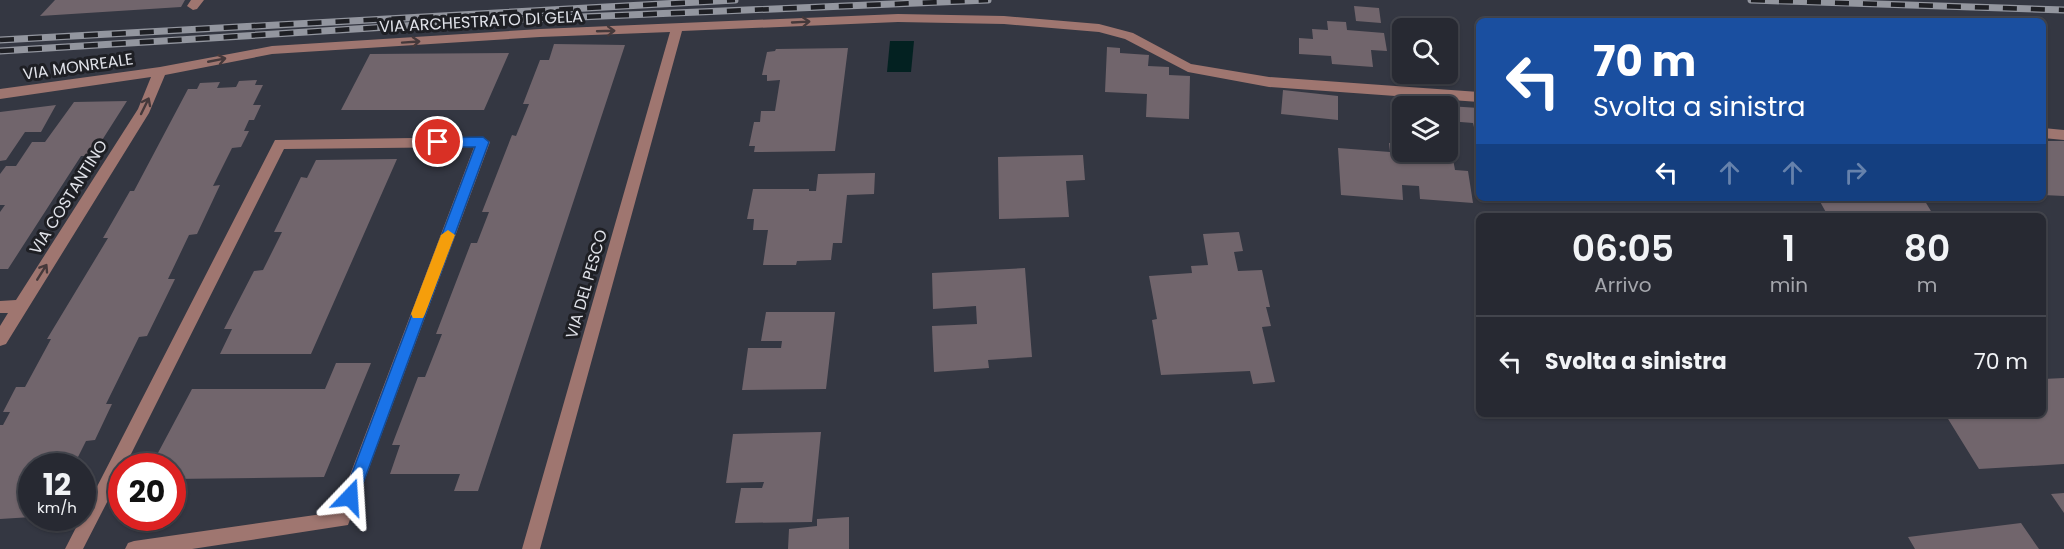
<!DOCTYPE html>
<html lang="it">
<head>
<meta charset="utf-8">
<style>
  body { margin:0; font-family:Poppins,sans-serif; background:#33353e; color:#f1f3f6; height:100vh; display:flex; flex-direction:column; font-size:22px; white-space:nowrap }
  * { box-sizing:border-box; margin:0 }
  p { font-size:20px; color:#a4a6ac }
  .icon { flex:none; width:33px; height:33px; fill:none; stroke:currentColor; stroke-width:2; stroke-linecap:round; stroke-linejoin:round }
  .map { position:relative; flex:1; overflow:hidden }
  .drawer { position:absolute; left:1476px; top:213px; width:570px; height:204px; display:flex; flex-direction:column; background:#272932; border-radius:9px; box-shadow:0 2px 4px #0004,0 0 0 2px #43454d }
  .drawer>* { flex:none }
  .top-card { position:absolute; left:1476px; top:18px; width:570px; height:183px; border-radius:9px; box-shadow:0 2px 4px #0004,0 0 0 2px #43454d; background:#1a4fa0; color:#fff; overflow:hidden }
  .fabs { position:absolute; left:1392px; top:18px; display:grid; gap:12px }
  .fabs a { display:grid; place-items:center; width:66px; height:66px; border-radius:9px; background:#272932; box-shadow:0 2px 4px #0004,0 0 0 2px #43454d; font-size:30px }
  .speed { position:absolute; left:18px; top:453px; display:flex; gap:12px; font-size:30px; font-weight:700; text-align:center }
  .speed>* { display:grid; place-content:center; width:78px; height:78px; border-radius:50%; background:#272932; box-shadow:0 2px 4px #0004,0 0 0 2px #43454d; line-height:1 }
  .speed small { font-size:15px; font-weight:400 }
  .speed .limit { border:9px solid #d22; background:#fff; color:#111 }
  .pin { position:absolute; display:grid; place-items:center; width:51px; height:51px; color:#fff; margin:-26px; border:3px solid #fff; border-radius:50%; box-shadow:0 2px 6px #0007 }
  .me { position:absolute; width:66px; margin:-33px; rotate:20deg; stroke-linejoin:round; filter:drop-shadow(0 0 4px #0008) }
  .turn { display:flex; align-items:center; gap:21px; height:126px; padding:0 18px; font-size:27px }
  .turn .icon { width:78px; height:78px; stroke-width:2.5 }
  .turn b { display:block; font-size:42px; line-height:51px }
  .lanes { display:flex; align-items:center; height:57px; padding:0 18px; background:#0003; justify-content:center; gap:30px; direction:ltr }
  .lanes .off { opacity:.35 }
  .eta { display:flex; justify-content:space-evenly; align-items:center; height:102px; text-align:center }
  .eta b { font-size:36px; font-weight:600; line-height:42px }
  ul { padding:0; list-style:none }
  li { display:flex; align-items:center; gap:18px; height:90px; padding:0 18px; border-top:2px solid #43454d }
  li div { flex:1 }
  li b { display:block; font-size:22px }
  li em { font-style:normal }
  .map>svg:first-child { display:block }
  .water { fill:#032121 }
  .building { fill:#71656c }
  .lines { fill:none; stroke-linecap:round; stroke-linejoin:round }
  .minor { fill:#9f7670; fill-rule:evenodd }
  .rail-casing { stroke:#93969f; stroke-width:7 }
  .rail { stroke:#1e1f24; stroke-width:4.5; stroke-dasharray:14; stroke-linecap:butt }
  .oneway { stroke:#45393b }
  .route { fill:#1a73e8; stroke:#114b97; stroke-width:1.5 }
  .slow { fill:#f59e0b }
  .labels { text-anchor:middle; stroke-width:6; stroke-linejoin:round; paint-order:stroke }
  .street-label { font-size:16px; fill:#e1e3ea; stroke:#1e1f24 }
</style>
</head>
<body>
<div class="map">
<svg width="2064" height="549" viewBox="0 0 2064 549">
  <rect width="100%" height="100%" fill="#343742"/>
  <path class="water" d="M 890,41 L 914,41 L 911,72 L 887,72 Z"/>
  <path class="building" d="M 55,0 L 185,0 L 181,7 L 40,16 Z
    M 1354,6 L 1379,8 L 1381,23 L 1356,21 Z
    M 1327,21 L 1346,22 L 1347,30 L 1384,33 L 1387,51 L 1371,50 L 1373,67 L 1332,64 L 1331,56 L 1299,54 L 1299,38 L 1313,39 L 1312,29 L 1328,30 Z
    M 554,44 L 625,45 L 478,491 L 454,491 L 460,474 L 390,474 L 400,445 L 392,445 L 418,377 L 425,377 L 442,334 L 436,334 L 471,243 L 477,243 L 489,212 L 482,212 L 512,135 L 516,136 L 529,104 L 523,104 L 540,60 L 549,60 Z
    M 1107,47 L 1120,48 L 1120,53 L 1149,55 L 1148,66 L 1169,67 L 1169,75 L 1190,76 L 1189,119 L 1146,117 L 1147,94 L 1105,92 Z
    M 848,48 L 835,151 L 754,152 L 755,146 L 749,146 L 754,122 L 760,122 L 761,111 L 775,111 L 780,80 L 767,81 L 767,75 L 762,75 L 767,52 L 775,51 L 776,49 Z
    M 509,53 L 484,110 L 341,110 L 370,54 Z
    M 257,80 L 255,85 L 263,85 L 253,105 L 261,105 L 254,120 L 249,120 L 244,131 L 249,131 L 241,147 L 232,148 L 213,186 L 220,185 L 197,234 L 189,235 L 179,256 L 168,279 L 175,279 L 147,336 L 139,337 L 106,404 L 112,404 L 95,440 L 86,441 L 77,459 L 81,459 L 78,466 L 32,466 L 32,517 L 0,519 L 0,425 L 3,425 L 10,412 L 3,412 L 16,387 L 25,387 L 51,339 L 47,339 L 108,238 L 103,238 L 130,191 L 134,191 L 188,89 L 197,89 L 200,83 L 220,82 L 217,88 L 236,87 L 239,81 Z
    M 1283,90 L 1338,96 L 1338,120 L 1281,114 Z
    M 127,101 L 92,156 L 81,156 L 8,269 L 0,269 L 0,212 L 5,205 L 0,205 L 0,174 L 6,166 L 16,166 L 32,142 L 45,142 L 74,102 Z
    M 56,105 L 41,132 L 25,132 L 6,160 L 0,161 L 0,112 Z
    M 1448,106 L 1479,108 L 1479,148 L 1473,123 L 1448,121 Z
    M 2043,141 L 2064,141 L 2064,196 L 2043,195 Z
    M 1389,143 L 1402,144 L 1402,152 L 1448,152 L 1448,147 L 1451,148 L 1455,170 L 1468,171 L 1473,203 L 1420,199 L 1419,186 L 1402,185 L 1403,200 L 1341,195 L 1338,148 L 1390,152 Z
    M 1083,155 L 1085,180 L 1066,181 L 1069,217 L 999,219 L 998,157 Z
    M 397,159 L 311,354 L 220,354 L 232,329 L 224,329 L 254,271 L 263,270 L 282,232 L 274,232 L 301,177 L 307,178 L 316,160 Z
    M 875,173 L 874,194 L 847,195 L 842,243 L 833,243 L 831,260 L 797,261 L 796,265 L 763,265 L 768,230 L 753,230 L 754,219 L 747,219 L 753,189 L 809,189 L 809,191 L 816,191 L 818,174 Z
    M 1818,198 L 1923,198 L 1934,216 L 1828,216 Z
    M 1239,232 L 1243,251 L 1234,252 L 1238,271 L 1262,270 L 1270,307 L 1266,307 L 1271,326 L 1262,327 L 1275,382 L 1253,384 L 1250,371 L 1161,375 L 1152,320 L 1157,319 L 1149,276 L 1192,273 L 1191,266 L 1208,265 L 1203,234 Z
    M 1025,268 L 1032,357 L 988,360 L 989,368 L 934,372 L 932,326 L 977,324 L 976,306 L 933,309 L 932,273 Z
    M 766,312 L 835,312 L 826,389 L 742,390 L 748,348 L 781,348 L 782,341 L 761,341 Z
    M 336,363 L 371,363 L 324,477 L 172,479 L 172,466 L 151,466 L 192,389 L 325,389 Z
    M 2064,378 L 2064,464 L 1979,469 L 1945,414 L 2043,414 L 2043,379 Z
    M 821,432 L 812,522 L 735,523 L 741,488 L 762,488 L 764,482 L 726,483 L 733,434 Z
    M 2064,493 L 2064,513 L 2051,494 Z
    M 849,517 L 849,549 L 788,549 L 789,529 L 817,526 L 817,519 Z
    M 2021,523 L 2039,549 L 1915,549 L 1908,537 Z"/>
  <g class="lines">
    <path class="minor" d="M 191,0 L 204,0 L 197,9 L 193,10 L 187,6 Z
      M 898,14 L 1004,16 L 1099,24 L 1133,33 L 1191,64 L 1269,77 L 1479,92 L 1479,102 L 1269,87 L 1188,72 L 1125,39 L 1099,32 L 1004,24 L 898,22 L 682,31 L 540,549 L 522,549 L 670,32 L 540,37 L 272,54 L 165,75 L 149,113 L 6,344 L 0,346 L 0,326 L 8,313 L 0,313 L 0,301 L 16,300 L 138,109 L 151,77 L 0,99 L 0,89 L 160,67 L 272,46 L 540,29 Z
      M 2043,128 L 2064,130 L 2064,140 L 2043,138 Z
      M 483,137 L 490,142 L 348,525 L 192,549 L 125,549 L 128,543 L 134,541 L 336,512 L 474,147 L 284,149 L 125,466 L 122,466 L 122,473 L 83,549 L 65,549 L 275,140 Z"/>
    <g class="rail-casing">
      <path id="rail" d="M 1751,0 L 2064,10
        M 0,40 L 735,0
        M 0,51 L 484,21 L 988,0"/>
    </g>
    <use href="#rail" class="rail"/>
  </g>
  <defs><path id="oneway-shaft" d="M-6 0H5M1.5-3L5.5 0L1.5 3" fill="none" stroke-width="1.6" stroke-linecap="round" stroke-linejoin="round" transform="scale(1.5)"/></defs>
  <g class="oneway">
    <use href="#oneway-shaft" transform="translate(801 22) rotate(-3)"/>
    <use href="#oneway-shaft" transform="translate(606 31) rotate(-2)"/>
    <use href="#oneway-shaft" transform="translate(411 42) rotate(-4)"/>
    <use href="#oneway-shaft" transform="translate(217 60) rotate(-11)"/>
    <use href="#oneway-shaft" transform="translate(145 106) rotate(-64)"/>
    <use href="#oneway-shaft" transform="translate(42 272) rotate(-58)"/>
  </g>
  <path class="route" d="M 483,137 L 489,142 L 358,497 L 356,502 L 350,504 L 345,502 L 343,497 L 475,147 L 438,147 L 431,142 L 438,138 Z"/>
  <path class="slow" d="M 448,230 L 455,235 L 425,314 L 423,318 L 413,318 L 411,314 L 441,235 Z"/>
  <g class="labels">
    <g class="street-label">
      <text transform="translate(481 21) rotate(-3)" y="6">VIA ARCHESTRATO DI GELA</text>
      <text transform="translate(78 66) rotate(-8)" y="6">VIA MONREALE</text>
      <text transform="translate(68 197) rotate(-58)" y="6">VIA COSTANTINO</text>
      <text transform="translate(586 284) rotate(-74)" y="6">VIA DEL PESCO</text>
    </g>
  </g>
</svg>
<div class="fabs">
<a><svg class="icon" aria-label="search" viewBox="0 0 24 24"><circle cx="10" cy="10" r="6"/><path d="M15 15l6 6"/></svg></a>
<a><svg class="icon" aria-label="layers" viewBox="0 0 24 24"><path d="M12 4l9 5-9 5-9-5zM3 14l9 5 9-5"/></svg></a>
</div>
<div class="speed"><div>12<small>km/h</small></div><div class="limit">20</div></div>
<div class="pin" style="left:438px;top:142px;background:#d93025"><svg class="icon" aria-label="arrive" viewBox="0 0 24 24"><path d="M6 21V4h12l-3 4 3 4H6"/></svg></div>
<svg class="me" style="left:350px;top:497px" viewBox="-20 -20 40 40"><path d="M0-17L14 15 0 8-14 15z" fill="#1a73e8" stroke="#fff" stroke-width="4"/></svg>
<div class="top-card">
<div class="turn"><svg class="icon" aria-label="left" viewBox="0 0 24 24"><path d="M17 20v-9H6M10 6l-5 5 5 5"/></svg><div><b>70 m</b>Svolta a sinistra</div></div>
<div class="lanes"><svg class="icon" aria-label="left" viewBox="0 0 24 24"><path d="M17 20v-9H6M10 6l-5 5 5 5"/></svg><svg class="icon off" aria-label="ahead" viewBox="0 0 24 24"><path d="M12 20V5M6 11l6-6 6 6"/></svg><svg class="icon off" aria-label="ahead" viewBox="0 0 24 24"><path d="M12 20V5M6 11l6-6 6 6"/></svg><svg class="icon off" aria-label="right" viewBox="0 0 24 24"><path d="M7 20v-9h11M14 6l5 5-5 5"/></svg></div>
</div>
<section class="drawer">
<div class="eta">
<div><b>06:05</b><p>Arrivo</p></div>
<div><b>1</b><p>min</p></div>
<div><b>80</b><p>m</p></div>
</div>
<ul>
<li><svg class="icon" aria-label="left" viewBox="0 0 24 24"><path d="M17 20v-9H6M10 6l-5 5 5 5"/></svg><div><b>Svolta a sinistra</b></div><em>70 m</em></li>
</ul>
</section>
</div>
</body>
</html>
